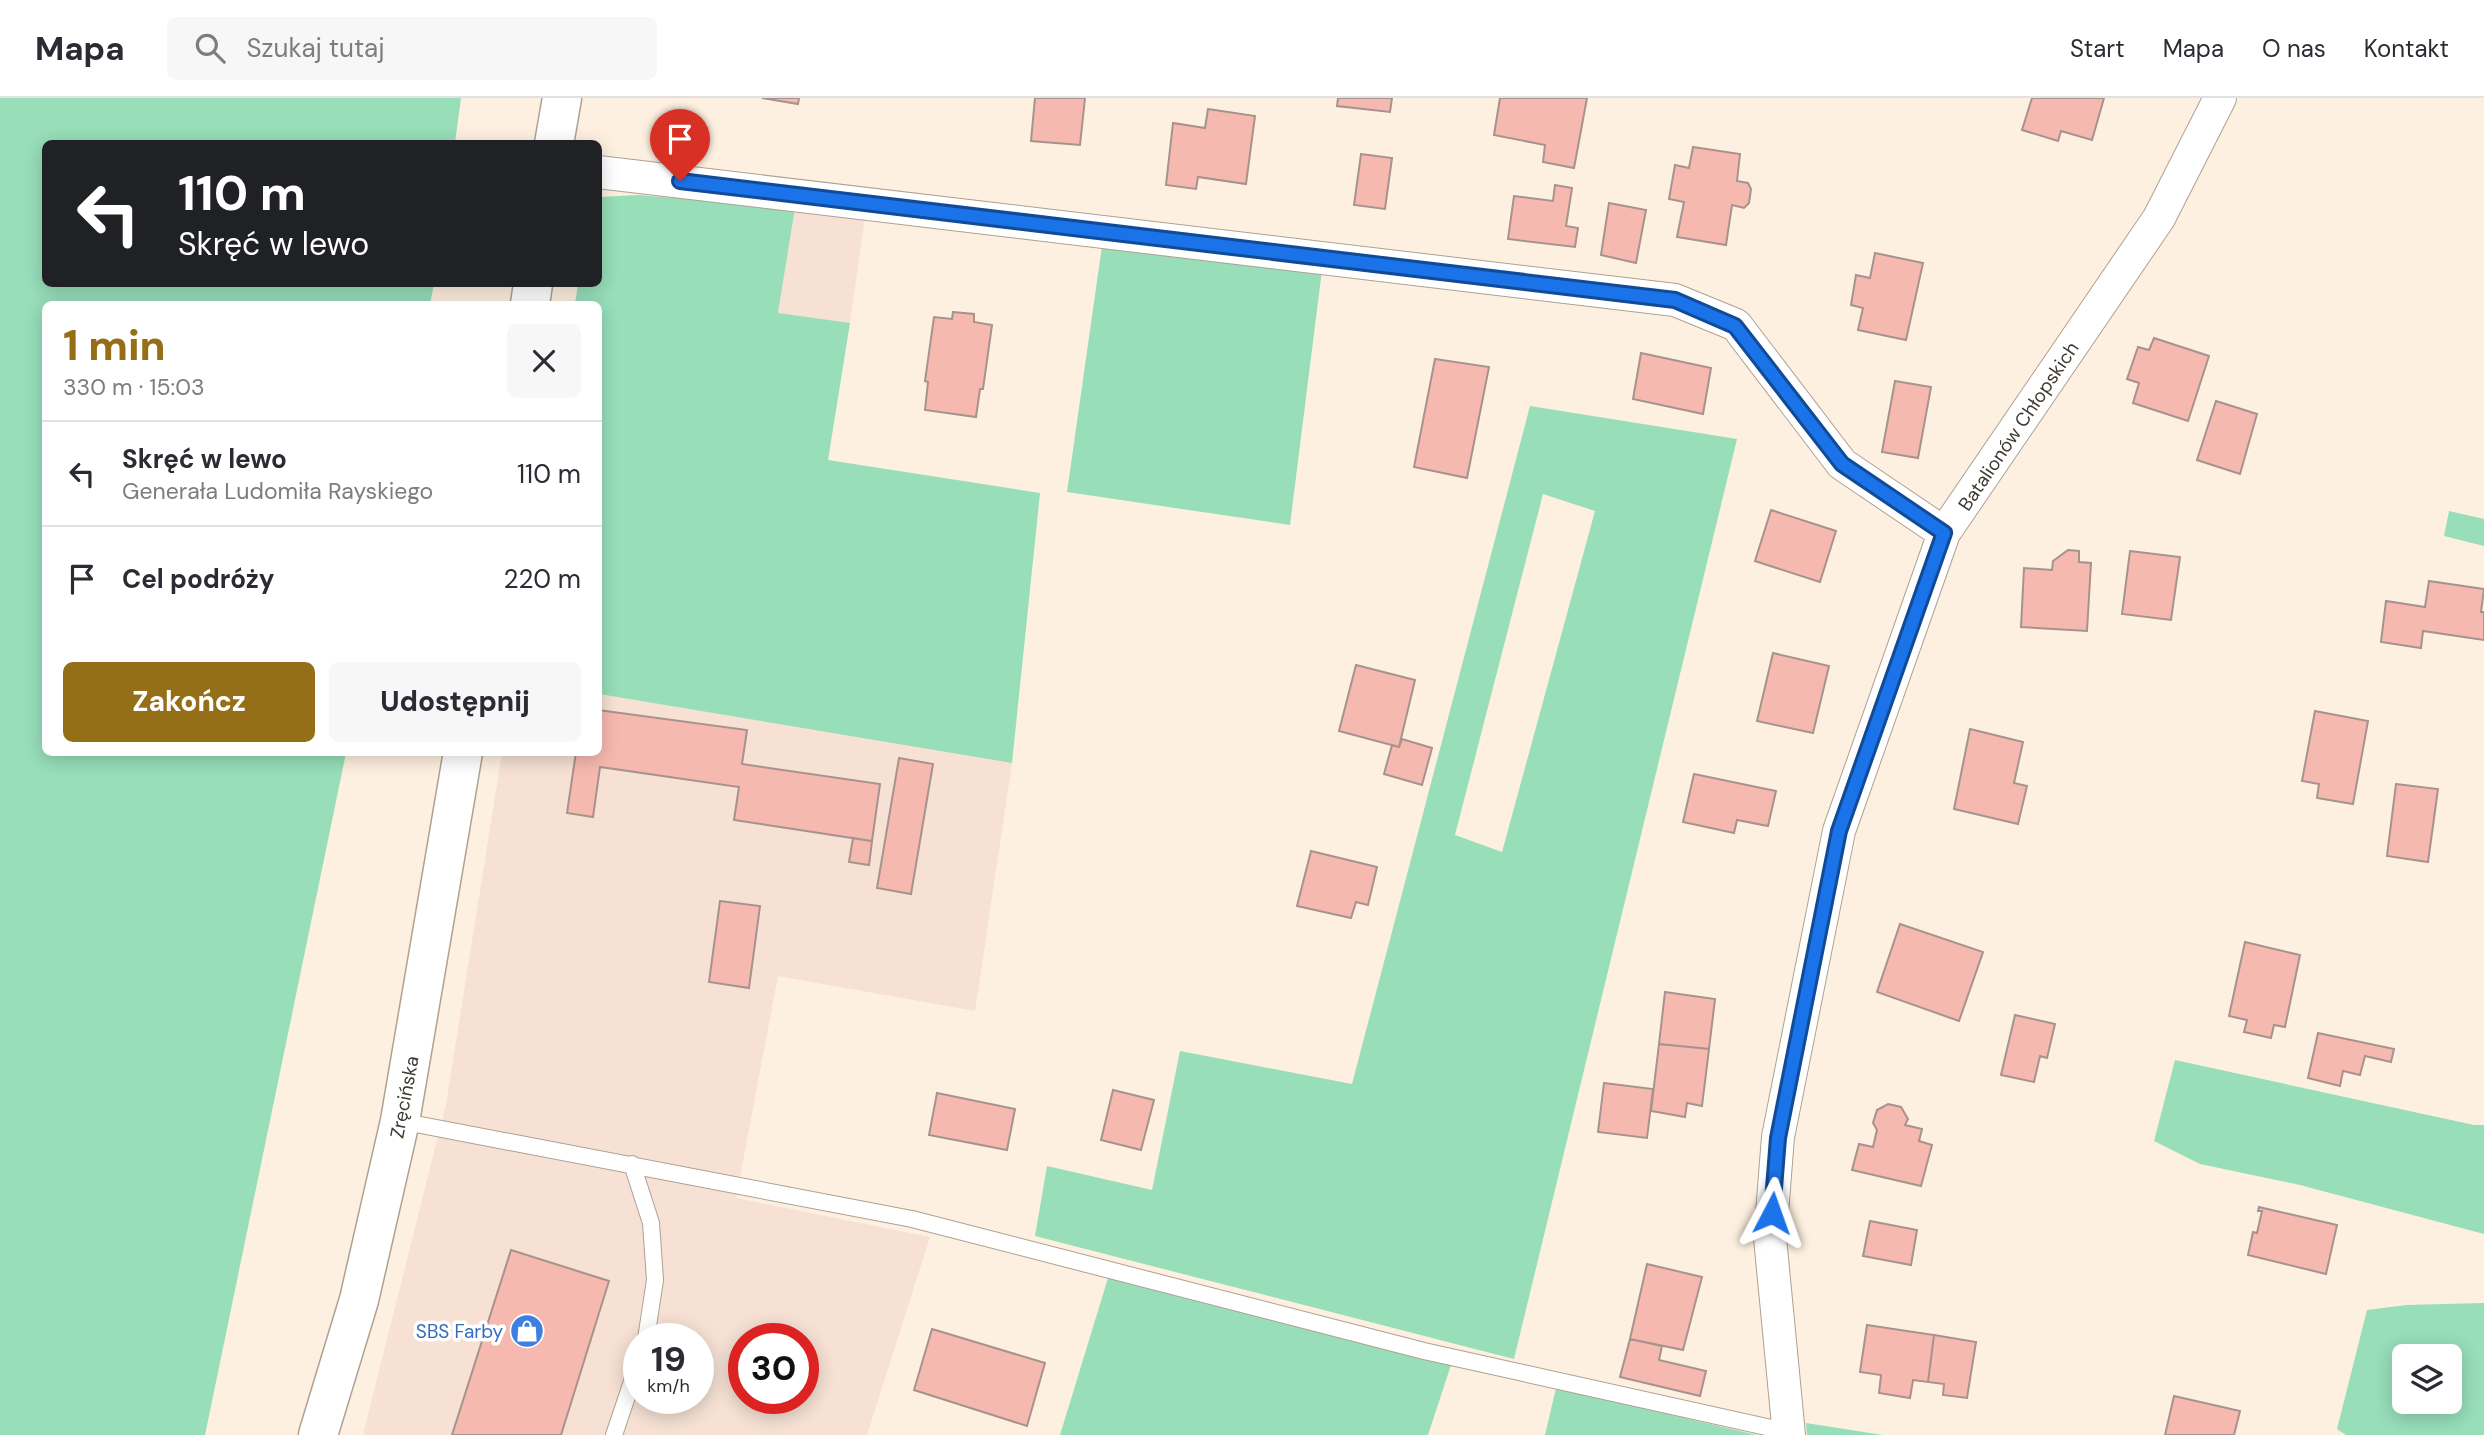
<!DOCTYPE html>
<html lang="pl">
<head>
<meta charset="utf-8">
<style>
  body { margin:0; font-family:"DM Sans",sans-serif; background:#f7f7f7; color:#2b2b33; height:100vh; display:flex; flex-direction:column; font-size:26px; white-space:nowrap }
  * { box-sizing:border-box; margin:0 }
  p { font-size:23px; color:#7c7c81 }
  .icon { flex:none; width:38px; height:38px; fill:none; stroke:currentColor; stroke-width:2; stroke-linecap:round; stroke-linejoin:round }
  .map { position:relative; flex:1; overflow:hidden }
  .details { position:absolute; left:42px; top:203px; width:560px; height:455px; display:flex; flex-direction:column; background:#fff; border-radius:10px; box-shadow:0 4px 18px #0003 }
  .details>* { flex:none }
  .guide { position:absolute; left:42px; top:42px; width:560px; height:147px; border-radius:10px; box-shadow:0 4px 18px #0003; background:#202124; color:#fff; overflow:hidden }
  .buttons { position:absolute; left:2392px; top:1246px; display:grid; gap:14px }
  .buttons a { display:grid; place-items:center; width:70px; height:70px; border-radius:10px; background:#fff; box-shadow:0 4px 18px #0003; font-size:35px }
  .speed { position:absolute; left:623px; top:1225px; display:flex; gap:14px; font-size:35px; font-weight:700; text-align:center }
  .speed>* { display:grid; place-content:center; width:91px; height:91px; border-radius:50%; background:#fff; box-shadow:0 4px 18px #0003; line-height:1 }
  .speed small { font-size:18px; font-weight:400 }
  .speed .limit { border:10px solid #d22; background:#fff; color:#111 }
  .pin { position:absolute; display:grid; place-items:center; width:60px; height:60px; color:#fff; margin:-72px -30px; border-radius:50% 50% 50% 0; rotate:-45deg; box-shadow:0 0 7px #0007 }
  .pin .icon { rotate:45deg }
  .me { position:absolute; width:77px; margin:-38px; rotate:4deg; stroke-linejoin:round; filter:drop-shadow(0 0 5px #0008) }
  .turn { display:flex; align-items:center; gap:24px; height:147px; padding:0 21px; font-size:32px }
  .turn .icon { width:91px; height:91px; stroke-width:2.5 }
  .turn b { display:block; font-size:49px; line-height:60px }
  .round { display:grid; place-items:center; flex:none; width:74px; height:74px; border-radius:10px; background:#f7f7f7 }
  .summary { display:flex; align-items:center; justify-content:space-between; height:119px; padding:0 21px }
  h1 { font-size:42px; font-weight:800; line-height:52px; color:#956e18 }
  .cta { display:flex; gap:14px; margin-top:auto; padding:14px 21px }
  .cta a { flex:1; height:80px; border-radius:10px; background:#956e18; color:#fff; font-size:28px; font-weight:800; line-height:80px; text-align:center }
  .cta a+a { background:#f7f7f7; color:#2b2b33 }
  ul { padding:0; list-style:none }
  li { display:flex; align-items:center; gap:21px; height:105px; padding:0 21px; border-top:2px solid #e1e1e2 }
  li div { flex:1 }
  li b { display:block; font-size:26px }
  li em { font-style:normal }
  header { display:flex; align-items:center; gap:42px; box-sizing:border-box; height:98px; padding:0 35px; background:#fff; border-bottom:2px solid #e1e1e2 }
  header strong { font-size:33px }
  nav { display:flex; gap:38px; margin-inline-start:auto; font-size:24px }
  .search { width:490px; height:63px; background:#f7f7f7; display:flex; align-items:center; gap:18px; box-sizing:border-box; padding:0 24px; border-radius:10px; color:#7c7c81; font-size:26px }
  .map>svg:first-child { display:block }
  .industrial { fill:#f6e1d4; fill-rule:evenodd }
  .green { fill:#97deb9; fill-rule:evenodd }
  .building { fill:#f6b9b0; stroke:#a7928f; stroke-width:2 }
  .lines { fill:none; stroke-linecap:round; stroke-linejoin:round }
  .service-casing { stroke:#aea192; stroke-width:18 }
  .minor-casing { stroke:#aea192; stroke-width:34 }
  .tertiary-casing { stroke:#aea192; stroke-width:41 }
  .service { stroke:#fff; stroke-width:16 }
  .minor { stroke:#fff; stroke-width:32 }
  .tertiary { stroke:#fff; stroke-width:38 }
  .route-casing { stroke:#114b97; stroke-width:18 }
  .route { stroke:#1a73e8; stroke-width:12 }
  .labels { text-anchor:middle; stroke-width:7; stroke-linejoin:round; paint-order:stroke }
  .street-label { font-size:19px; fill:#3f3a34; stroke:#fff }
  .shop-label { font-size:19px; fill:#366cbe; stroke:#fff; text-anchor:end }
</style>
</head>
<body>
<header>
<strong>Mapa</strong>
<div class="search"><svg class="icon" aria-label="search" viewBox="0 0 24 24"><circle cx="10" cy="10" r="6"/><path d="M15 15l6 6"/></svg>Szukaj tutaj</div>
<nav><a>Start</a><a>Mapa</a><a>O nas</a><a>Kontakt</a></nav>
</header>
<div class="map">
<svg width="2484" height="1337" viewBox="0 0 2484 1337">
  <rect width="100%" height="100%" fill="#fef0e0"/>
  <path class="industrial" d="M 795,110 L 865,120 L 850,225 L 778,216 Z
    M 599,596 L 1012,665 L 975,913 L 778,878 L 736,1100 L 930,1139 L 867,1337 L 363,1337 L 446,1006 L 502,655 L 598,654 ZM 639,1241 L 698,1241 L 698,1300 L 639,1300 ZM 744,1241 L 803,1241 L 803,1300 L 744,1300 Z"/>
  <path class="green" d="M 0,0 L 461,0 L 455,45 L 46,46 L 46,186 L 434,186 L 430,206 L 46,206 L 46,654 L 346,655 L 205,1337 L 0,1337 Z
    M 638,97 L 795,110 L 778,215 L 850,225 L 828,362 L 1040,395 L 1012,665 L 599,596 L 598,206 L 575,206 L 578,186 L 598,186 L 599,99 Z
    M 1102,148 L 1322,172 L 1290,427 L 1067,394 Z
    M 1530,308 L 1737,341 L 1514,1261 L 1035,1138 L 1047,1068 L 1152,1092 L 1180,953 L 1352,986 ZM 1543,396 L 1595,413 L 1502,754 L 1455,737 Z
    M 2449,413 L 2484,421 L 2484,448 L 2444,438 Z
    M 2175,962 L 2474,1027 L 2484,1027 L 2484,1136 L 2300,1087 L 2200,1066 L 2154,1043 Z
    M 1108,1180 L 1451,1267 L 1428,1337 L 1060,1337 Z
    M 2484,1205 L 2484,1337 L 2346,1337 L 2337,1331 L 2367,1212 L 2406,1207 ZM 2404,1258 L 2450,1258 L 2450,1304 L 2404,1304 Z
    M 1556,1290 L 1757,1337 L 1545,1337 Z
    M 1806,1325 L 1883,1337 L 1807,1337 Z"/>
  <path class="building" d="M 762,0 L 799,0 L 798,6 Z
    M 1035,0 L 1085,0 L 1080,47 L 1031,43 Z
    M 1338,0 L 1392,0 L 1390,14 L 1337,8 Z
    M 1500,0 L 1587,0 L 1574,70 L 1543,64 L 1545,47 L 1494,37 Z
    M 2032,0 L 2104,0 L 2092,42 L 2061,33 L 2058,43 L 2022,32 Z
    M 1208,11 L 1255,18 L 1246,86 L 1198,79 L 1196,91 L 1166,87 L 1173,25 L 1205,30 Z
    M 1693,49 L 1740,56 L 1737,83 L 1748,85 L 1751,91 L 1749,105 L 1744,110 L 1732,107 L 1726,147 L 1677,139 L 1684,104 L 1669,101 L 1675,67 L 1689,70 Z
    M 1361,56 L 1392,60 L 1385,111 L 1354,107 Z
    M 1555,87 L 1572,90 L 1566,128 L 1578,130 L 1575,149 L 1508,141 L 1514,98 L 1553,103 Z
    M 1609,105 L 1646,112 L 1636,165 L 1601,157 Z
    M 1875,155 L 1923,165 L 1906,242 L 1858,232 L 1863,210 L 1851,207 L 1856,177 L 1870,180 Z
    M 953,214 L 974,216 L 974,224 L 992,227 L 983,291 L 980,291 L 976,319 L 925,312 L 928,284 L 925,283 L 934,219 L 952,221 Z
    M 2154,240 L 2209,258 L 2188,323 L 2133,305 L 2139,285 L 2127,281 L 2138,249 L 2149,252 Z
    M 1641,255 L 1711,270 L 1703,316 L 1633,301 Z
    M 1435,261 L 1489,269 L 1467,380 L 1414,369 Z
    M 1895,283 L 1931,289 L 1918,360 L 1882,354 Z
    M 2216,303 L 2257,316 L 2240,376 L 2197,362 Z
    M 1771,412 L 1836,433 L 1820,484 L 1755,463 Z
    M 2068,452 L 2079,453 L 2079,464 L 2091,465 L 2087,533 L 2021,529 L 2024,470 L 2052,472 L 2053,463 Z
    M 2130,453 L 2180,459 L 2171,522 L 2122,516 Z
    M 2429,483 L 2484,491 L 2481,514 L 2484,514 L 2484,542 L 2423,533 L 2421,550 L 2381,544 L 2386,503 L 2425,509 Z
    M 1773,555 L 1829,568 L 1813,635 L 1757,623 Z
    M 1356,567 L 1415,582 L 1399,649 L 1339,633 Z
    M 598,612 L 747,632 L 742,666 L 880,686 L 872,743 L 734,722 L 739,689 L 600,669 L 593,719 L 567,715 L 576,654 L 598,654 Z
    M 2315,613 L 2368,623 L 2353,706 L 2317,700 L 2319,686 L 2302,683 Z
    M 1970,631 L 2023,644 L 2014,685 L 2027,688 L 2018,726 L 1954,711 Z
    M 1402,641 L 1432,650 L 1422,687 L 1384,676 L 1392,647 L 1399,649 Z
    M 899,660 L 933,666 L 911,796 L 877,790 Z
    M 1694,676 L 1776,693 L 1768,728 L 1737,722 L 1734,735 L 1683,724 Z
    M 2396,686 L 2438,691 L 2428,764 L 2387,758 Z
    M 853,740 L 872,743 L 869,767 L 849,764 Z
    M 1311,753 L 1377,769 L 1368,807 L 1356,804 L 1351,820 L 1297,808 Z
    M 720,803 L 760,808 L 749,890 L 709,884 Z
    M 1900,826 L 1983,854 L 1959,923 L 1877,894 Z
    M 2245,844 L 2300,857 L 2285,929 L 2274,927 L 2271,940 L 2244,934 L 2247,922 L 2229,918 Z
    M 1665,894 L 1715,901 L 1709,951 L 1659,946 Z
    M 2015,917 L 2055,926 L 2047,960 L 2040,958 L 2034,984 L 2001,977 Z
    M 2318,935 L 2394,951 L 2391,964 L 2365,958 L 2360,977 L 2343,973 L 2340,988 L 2308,980 Z
    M 1659,946 L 1709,951 L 1702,1008 L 1687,1005 L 1685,1019 L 1651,1013 Z
    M 1604,985 L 1653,991 L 1647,1040 L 1598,1034 Z
    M 1113,992 L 1154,1002 L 1141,1052 L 1101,1042 Z
    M 937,995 L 1015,1011 L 1007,1052 L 929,1037 Z
    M 1888,1006 L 1901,1009 L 1908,1021 L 1905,1027 L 1922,1031 L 1919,1043 L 1932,1047 L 1921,1088 L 1852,1072 L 1859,1046 L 1873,1049 L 1877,1032 L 1873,1025 L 1877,1012 Z
    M 2259,1109 L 2337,1127 L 2326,1176 L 2248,1157 L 2253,1134 L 2257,1135 L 2262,1113 L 2258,1113 Z
    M 1870,1123 L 1917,1132 L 1911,1167 L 1863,1158 Z
    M 511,1152 L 609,1183 L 561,1337 L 452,1337 Z
    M 1647,1166 L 1702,1179 L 1683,1252 L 1630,1241 Z
    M 1867,1227 L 1934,1237 L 1928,1284 L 1913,1282 L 1910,1300 L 1879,1295 L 1881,1277 L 1860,1274 Z
    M 932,1231 L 1045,1265 L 1027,1328 L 914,1292 Z
    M 1934,1237 L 1976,1244 L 1967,1300 L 1943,1297 L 1944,1286 L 1928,1284 Z
    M 1630,1241 L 1662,1248 L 1659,1262 L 1706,1273 L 1700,1298 L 1620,1279 Z
    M 2174,1298 L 2240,1313 L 2234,1337 L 2165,1337 Z"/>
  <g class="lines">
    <g class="service-casing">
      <path id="service" d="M 400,1023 L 912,1121 L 1424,1253 L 1789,1334
        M 632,1066 L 651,1125 L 655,1182 L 646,1241
        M 614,1337 L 639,1263"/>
    </g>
    <g class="minor-casing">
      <path id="minor" d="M 598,74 L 1675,202 L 1736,227 L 1842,366 L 1944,435
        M 1789,1337 L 1770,1140 L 1778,1039 L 1839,733 L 1944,435 L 2159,120 L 2220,0"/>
    </g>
    <g class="tertiary-casing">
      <path id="tertiary" d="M 554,46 L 562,0
        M 530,206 L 533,186
        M 318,1337 L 359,1202 L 400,1023 L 463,654"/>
    </g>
    <use href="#service" class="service"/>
    <use href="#minor" class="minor"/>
    <use href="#tertiary" class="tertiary"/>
  </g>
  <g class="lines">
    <g class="route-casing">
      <path id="route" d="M 680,83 L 1675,202 L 1735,228 L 1842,366 L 1944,435 L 1839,733 L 1778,1040 L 1772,1115"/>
    </g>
    <use href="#route" class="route"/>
  </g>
  <defs>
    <g id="shop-disc" transform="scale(1.75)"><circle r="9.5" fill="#3f7fe0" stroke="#fff"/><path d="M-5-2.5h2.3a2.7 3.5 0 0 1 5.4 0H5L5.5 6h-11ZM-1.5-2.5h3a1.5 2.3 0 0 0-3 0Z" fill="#fff"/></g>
  </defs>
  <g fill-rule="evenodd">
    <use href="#shop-disc" x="527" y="1233"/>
  </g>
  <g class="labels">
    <g class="street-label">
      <text transform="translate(2018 328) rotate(-56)" y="7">Batalionów Chłopskich</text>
      <text transform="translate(404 999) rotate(-79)" y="7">Zręcińska</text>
    </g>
    <g class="shop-label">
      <text x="503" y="1240">SBS Farby</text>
    </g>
  </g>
</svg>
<div class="buttons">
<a><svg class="icon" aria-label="layers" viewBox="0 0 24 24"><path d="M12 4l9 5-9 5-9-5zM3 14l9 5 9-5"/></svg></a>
</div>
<div class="speed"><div>19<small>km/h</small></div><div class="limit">30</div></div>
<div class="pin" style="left:680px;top:83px;background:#d93025"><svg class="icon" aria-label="arrive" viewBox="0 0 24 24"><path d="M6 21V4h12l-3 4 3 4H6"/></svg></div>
<svg class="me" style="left:1772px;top:1115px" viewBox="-20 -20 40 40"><path d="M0-17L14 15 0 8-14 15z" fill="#1a73e8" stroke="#fff" stroke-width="4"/></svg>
<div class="guide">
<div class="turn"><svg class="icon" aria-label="left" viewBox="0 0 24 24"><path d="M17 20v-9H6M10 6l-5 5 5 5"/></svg><div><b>110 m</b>Skręć w lewo</div></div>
</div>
<section class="details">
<div class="summary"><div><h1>1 min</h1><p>330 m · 15:03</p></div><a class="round"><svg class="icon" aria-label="close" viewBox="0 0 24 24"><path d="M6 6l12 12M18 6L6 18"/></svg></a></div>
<ul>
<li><svg class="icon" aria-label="left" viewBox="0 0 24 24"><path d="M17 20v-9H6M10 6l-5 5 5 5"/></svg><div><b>Skręć w lewo</b><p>Generała Ludomiła Rayskiego</p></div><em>110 m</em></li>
<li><svg class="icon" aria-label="arrive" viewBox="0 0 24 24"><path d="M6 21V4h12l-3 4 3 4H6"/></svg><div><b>Cel podróży</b></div><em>220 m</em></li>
</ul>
<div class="cta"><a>Zakończ</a><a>Udostępnij</a></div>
</section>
</div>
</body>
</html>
